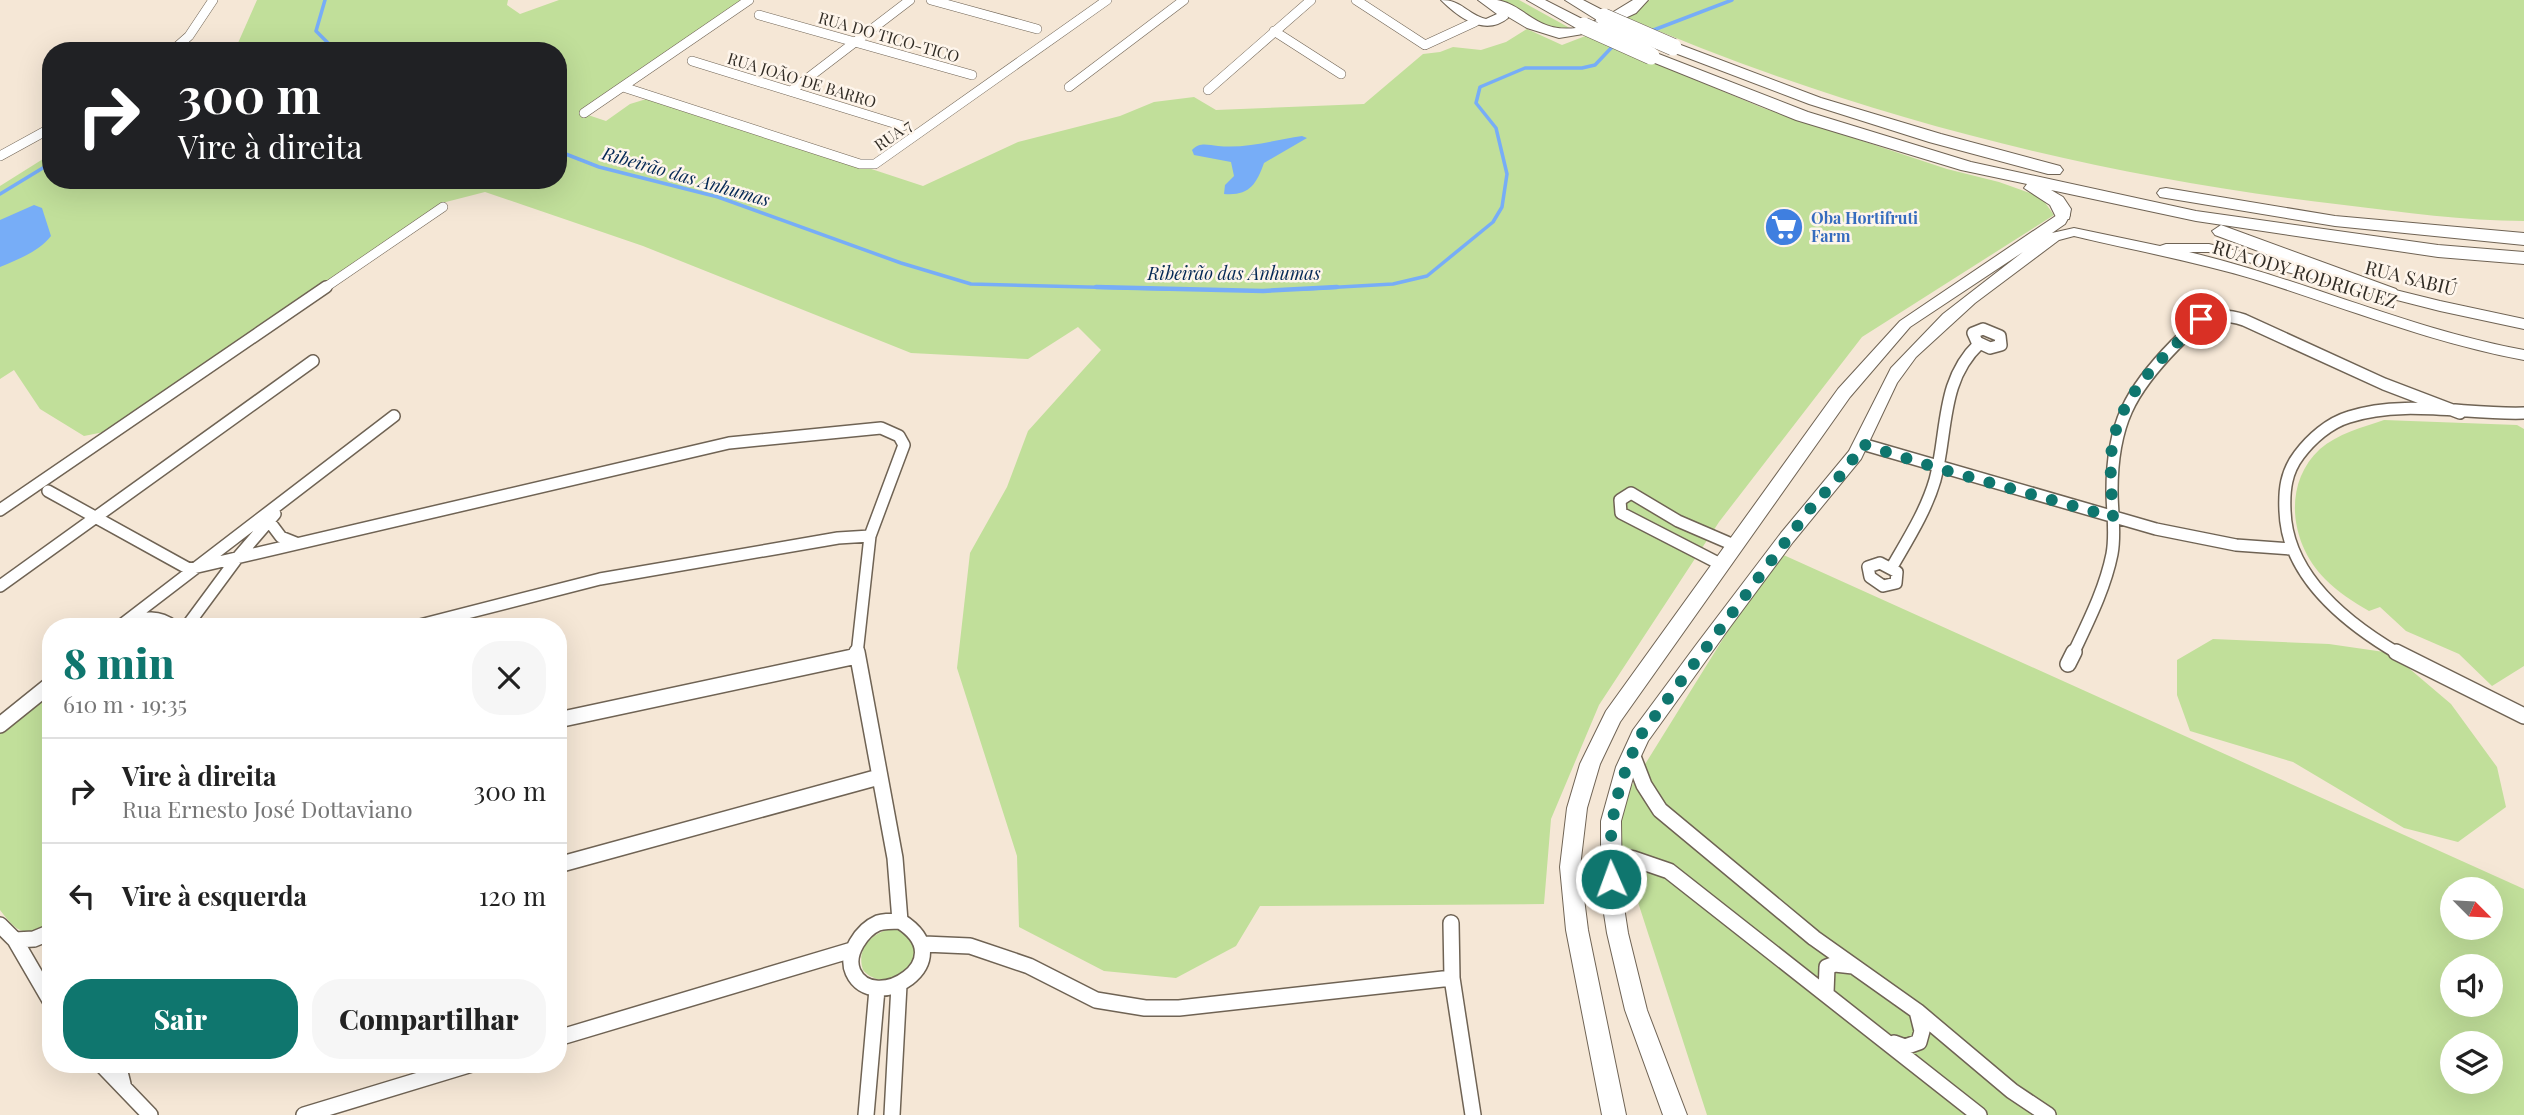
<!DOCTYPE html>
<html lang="pt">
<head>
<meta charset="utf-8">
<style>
  body { margin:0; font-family:"Playfair Display",serif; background:#f6f6f6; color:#222; height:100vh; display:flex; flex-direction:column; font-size:26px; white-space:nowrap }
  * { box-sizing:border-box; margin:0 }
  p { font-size:23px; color:#767676 }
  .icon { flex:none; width:38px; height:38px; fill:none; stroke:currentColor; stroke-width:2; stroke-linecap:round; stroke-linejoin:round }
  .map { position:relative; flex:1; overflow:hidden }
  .details { position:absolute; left:42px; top:618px; width:525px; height:455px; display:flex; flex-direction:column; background:#fff; border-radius:28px; box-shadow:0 7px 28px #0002 }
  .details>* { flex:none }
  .hud { position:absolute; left:42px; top:42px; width:525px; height:147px; border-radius:28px; box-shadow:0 7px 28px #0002; background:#202124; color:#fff; overflow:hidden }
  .needle { width:46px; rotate:114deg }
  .buttons { position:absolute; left:2440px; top:877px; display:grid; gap:14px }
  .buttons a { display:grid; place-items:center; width:63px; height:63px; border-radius:50%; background:#fff; box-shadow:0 7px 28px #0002; font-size:35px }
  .pin { position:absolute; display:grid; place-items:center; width:60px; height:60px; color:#fff; margin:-30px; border:4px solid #fff; border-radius:50%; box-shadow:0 2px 7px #0007 }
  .me { position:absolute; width:77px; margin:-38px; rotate:358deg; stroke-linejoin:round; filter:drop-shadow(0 0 5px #0008) }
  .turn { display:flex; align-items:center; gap:24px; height:147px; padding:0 21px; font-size:32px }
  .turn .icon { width:91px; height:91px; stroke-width:2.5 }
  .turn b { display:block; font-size:49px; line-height:60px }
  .round { display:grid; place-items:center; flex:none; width:74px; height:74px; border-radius:28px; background:#f6f6f6 }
  .headline { display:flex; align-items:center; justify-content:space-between; height:119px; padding:0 21px }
  h1 { font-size:42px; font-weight:800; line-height:52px; color:#0f766e }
  .cta { display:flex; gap:14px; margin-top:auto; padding:14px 21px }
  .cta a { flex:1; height:80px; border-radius:28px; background:#0f766e; color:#fff; font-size:28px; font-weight:800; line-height:80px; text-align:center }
  .cta a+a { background:#f6f6f6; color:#222 }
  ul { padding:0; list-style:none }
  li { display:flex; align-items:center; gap:21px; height:105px; padding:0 21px; border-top:2px solid #e0e0e0 }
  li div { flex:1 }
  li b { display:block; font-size:26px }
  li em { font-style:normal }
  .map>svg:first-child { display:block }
  .green { fill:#c1df9a; fill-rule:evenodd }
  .water { fill:#77adf7 }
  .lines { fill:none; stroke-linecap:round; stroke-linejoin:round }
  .stream-far1 { stroke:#77adf7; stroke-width:3.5 }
  .stream { stroke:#77adf7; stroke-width:4.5 }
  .street-far2-casing { stroke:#6f6354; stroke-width:10 }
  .street-far1-casing { stroke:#6f6354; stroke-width:14 }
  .street-casing { stroke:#6f6354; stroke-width:18 }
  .secondary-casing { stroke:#6f6354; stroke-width:2 }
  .highway-casing { stroke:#6f6354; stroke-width:2 }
  .street-far2 { stroke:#fff; stroke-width:9 }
  .street-far1 { stroke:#fff; stroke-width:11 }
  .street { stroke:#fff; stroke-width:15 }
  .secondary { fill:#fff; fill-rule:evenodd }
  .highway { fill:#fff; fill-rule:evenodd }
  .highway-bridge-casing { stroke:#6f6354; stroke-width:18; stroke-linecap:butt }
  .highway-bridge { stroke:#fff; stroke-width:17 }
  .route { stroke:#0f766e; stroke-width:12; stroke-dasharray:0 21.6 }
  .labels { text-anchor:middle; stroke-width:5; stroke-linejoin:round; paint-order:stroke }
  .far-street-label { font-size:16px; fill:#312c25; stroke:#fef5eb }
  .far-shop-label { font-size:16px; font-weight:bold; fill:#366cbe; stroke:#fef5eb; text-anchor:start }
  .far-water-label { font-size:18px; font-style:italic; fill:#042855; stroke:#fef5eb }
  .street-label { font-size:19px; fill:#312c25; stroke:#fef5eb }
</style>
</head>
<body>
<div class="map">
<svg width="2524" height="1115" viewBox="0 0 2524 1115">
  <rect width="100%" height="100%" fill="#f5e7d6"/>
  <path class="green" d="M 257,0 L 508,0 L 507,5 L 520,14 L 559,0 L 749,0 L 585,114 L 606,121 L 630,104 L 653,97 L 923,186 L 1018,142 L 1120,116 L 1154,102 L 1194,97 L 1216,110 L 1364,104 L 1423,54 L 1440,52 L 1453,47 L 1481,50 L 1506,42 L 1527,29 L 1562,45 L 1588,35 L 1763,108 L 1947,169 L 1999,182 L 2041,197 L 2054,215 L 1862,337 L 1719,522 L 1599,705 L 1551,819 L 1544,904 L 1260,906 L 1236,946 L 1176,978 L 1104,971 L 1019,927 L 1017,856 L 957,668 L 970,553 L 1007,487 L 1028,431 L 1101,350 L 1078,327 L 1028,359 L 911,353 L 643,246 L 485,192 L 442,203 L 109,431 L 84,436 L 40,409 L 14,370 L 0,379 L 0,186 L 51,154 L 51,180 L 558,180 L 558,51 L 224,51 L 238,43 Z
    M 1493,0 L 1519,0 L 1577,32 L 1547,28 Z
    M 1650,0 L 2524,0 L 2524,221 C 2464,221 2404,212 2344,205 C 2097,177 1852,115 1623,16 Z
    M 2384,420 L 2517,425 L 2524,429 L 2524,666 L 2492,686 L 2459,654 L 2406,631 L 2380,607 L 2369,611 C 2353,602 2338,592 2325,579 C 2290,544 2282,484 2320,449 C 2337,434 2363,427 2384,420 Z
    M 1777,552 L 2524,889 L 2524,1115 L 1707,1115 L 1611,819 ZM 2452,889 L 2490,889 L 2490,928 L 2452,928 ZM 2452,966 L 2490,966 L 2490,1004 L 2452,1004 ZM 2452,1043 L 2490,1043 L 2490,1082 L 2452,1082 Z
    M 2213,639 L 2329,644 L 2391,653 L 2451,704 L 2497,767 L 2506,807 L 2458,842 L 2404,828 L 2293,762 L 2190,731 L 2177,695 L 2177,660 Z
    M 51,689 L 51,924 C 23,938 17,932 0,910 L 0,733 Z
    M 891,929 L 899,930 L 912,939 C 913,944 916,950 915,955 C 912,980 877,988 863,970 C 856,949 871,933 891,929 Z"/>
  <path class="water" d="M 1302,136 L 1307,138 L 1264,163 C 1256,185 1249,196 1224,194 L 1225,185 L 1234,176 L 1231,162 L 1194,155 L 1192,150 C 1200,142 1207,145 1218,146 C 1246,149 1274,140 1302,136 Z
    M 34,205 L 42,208 L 51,236 C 38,252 19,259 0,267 L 0,220 Z"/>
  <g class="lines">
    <path class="stream-far1" d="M 325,0 L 316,31 L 336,51
      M 1651,31 L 1732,0
      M 321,51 L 334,49
      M 558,151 L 599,167 L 718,197 L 901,263 L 971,284 L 1169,289
      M 0,194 L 51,163
      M 1305,289 L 1393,284 L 1427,276 L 1493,222 L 1502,207 L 1507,174 L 1496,128 L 1476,103 L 1480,87 L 1525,68 L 1582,68 L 1595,65 L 1613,46"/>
    <path class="stream" d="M 1096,287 L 1263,291 L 1337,287"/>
    <g class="street-far2-casing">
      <path id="street-far2" d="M 931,0 L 1037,29
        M 1356,0 L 1425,45 L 1475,22
        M 759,15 L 972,75
        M 1274,31 L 1341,74
        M 172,51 L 189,36 L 213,0
        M 692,61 L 903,126
        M 623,87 L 860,164 L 875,164 L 1107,0
        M 1069,87 L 1184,0
        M 1208,90 L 1311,0
        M 791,91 L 910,0
        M 584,113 L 749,0
        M 0,156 L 51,128
        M 323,289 L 443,207"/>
    </g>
    <g class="street-far1-casing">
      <path id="street-far1" d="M 1983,329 L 2000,336 L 2001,345 L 1990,348 L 1977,342 L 1973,333 Z
        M 1862,444 L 2156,529 L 2236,545 L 2291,549
        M 48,491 L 189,569 L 729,443 L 881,428 L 899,436 L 904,445 L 870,536 L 857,654
        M 0,510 L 326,287
        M 269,521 L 281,537 L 296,543
        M 1880,563 L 1897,572 L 1896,583 L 1883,586 L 1870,577 L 1868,567 Z
        M 1722,565 L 1621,513 L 1620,500 L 1631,493 L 1678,521 L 1736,546
        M 1892,567 C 1908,539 1926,511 1935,480 C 1948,432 1940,381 1979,344
        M 0,586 L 313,361
        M 128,622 C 144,617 159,615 173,626
        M 120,626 L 394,416
        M 187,626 L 238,557 L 275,514
        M 416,626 L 600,579 L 838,538 L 870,536
        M 2073,654 C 2088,622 2105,589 2112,554 C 2116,533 2112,512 2112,491 C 2112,424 2130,391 2175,345 C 2199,321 2210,309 2244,320 L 2384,384 L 2460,413
        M 2399,654 C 2346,623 2287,576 2285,511 C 2284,490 2286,472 2299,455 C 2311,439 2329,423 2349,417 C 2404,399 2467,415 2524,413"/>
    </g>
    <g class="street-casing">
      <path id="street" d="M 857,652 L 895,858 L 900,921
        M 2396,652 L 2524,716
        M 2068,664 L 2074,652
        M 558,720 L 857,656
        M 0,725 L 51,684
        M 1632,754 L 1644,785 L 1660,810 L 1814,938 L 1917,1011 L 2012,1091 L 2048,1115
        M 1610,855 L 1634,859 L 1669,871 L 1979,1115
        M 558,865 L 879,777
        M 900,921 C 964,961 873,1016 853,972 C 845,954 862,930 878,923 C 885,921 893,921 900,921 Z
        M 1451,923 L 1452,978 L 1473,1115
        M 0,925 L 15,940 L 51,1002
        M 15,940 L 34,939 L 51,932
        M 924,944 L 970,946 L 1029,966 L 1096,1000 L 1145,1008 L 1179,1008 L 1452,978
        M 1826,993 L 1827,967 L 1835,964 L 1853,966
        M 558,1038 L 852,950
        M 1894,1043 L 1905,1047 L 1919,1042 L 1922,1031 L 1917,1011
        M 101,1064 L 150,1115
        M 118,1064 L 123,1084
        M 304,1115 L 472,1064
        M 866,1115 L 877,989
        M 892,1115 L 899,985"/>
    </g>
    <g class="secondary-casing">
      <path id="secondary" d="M 1441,0 C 1462,0 1467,14 1486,19 L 1497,14 L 1478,0 L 1492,0 L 1507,11 L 1508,18 C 1485,37 1458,17 1441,0 Z
        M 2063,211 L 2070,215 L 2065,224 L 2052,233 L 2074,228 L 2160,246 L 2166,244 L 2209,244 L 2440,301 L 2524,319 L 2524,329 L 2440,311 L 2209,252 L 2189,252 C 2303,279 2409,329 2524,350 L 2524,360 C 2433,343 2348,309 2260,281 C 2199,262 2136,251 2074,236 L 2059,240 L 1975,303 L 1916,357 L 1897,383 L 1861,459 L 1793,542 L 1730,627 L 1648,741 L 1636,767 L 1621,821 L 1622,894 L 1628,933 L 1647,1010 L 1687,1115 L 1663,1115 L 1625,1010 L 1607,933 L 1601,894 L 1601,821 L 1616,767 L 1633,730 L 1696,645 L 1781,533 L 1849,451 L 1891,368 L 1943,314 L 2023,252 L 1910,327 L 1850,397 L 1620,722 L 1600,764 L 1587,808 L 1580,867 L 1588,930 L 1626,1115 L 1602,1115 L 1566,930 L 1560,867 L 1567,808 L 1580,764 L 1606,711 L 1838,389 L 1900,321 Z"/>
    </g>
    <g class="highway-casing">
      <path id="highway" d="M 1480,0 C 1485,0 1491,0 1497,0 C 1526,5 1535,33 1576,28 L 1527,0 L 1545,0 L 1590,23 L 1597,20 L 1565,0 L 1583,0 L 1610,14 L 1633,0 L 1648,0 L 1636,13 L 1595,32 L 1559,38 L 1527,28 Z
        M 1673,42 L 1821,98 L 1941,134 L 2060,166 L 2063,170 L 2060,174 L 2048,174 L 1929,142 L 1809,104 L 1667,50 L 1665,47 L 1667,44 Z
        M 1651,51 L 1808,112 L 1971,162 L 2196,211 L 2438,245 L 2524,252 L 2524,264 L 2438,257 L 2196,221 L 2051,190 L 2063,197 L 2071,209 L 2069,219 L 2057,219 L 2050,205 L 2024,188 L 2027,184 L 1961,170 L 1796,120 L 1645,59 L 1643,56 Z
        M 2166,188 L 2335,216 L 2524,233 L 2524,245 L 2335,226 L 2160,197 L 2157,193 L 2160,189 Z
        M 2221,225 L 2396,289 L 2399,293 L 2396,297 L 2382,297 L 2215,235 L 2212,231 Z"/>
    </g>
    <use href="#street-far2" class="street-far2"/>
    <use href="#street-far1" class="street-far1"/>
    <use href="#street" class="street"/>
    <use href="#secondary" class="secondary"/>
    <use href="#highway" class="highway"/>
    <g class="highway-bridge-casing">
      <path id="highway-bridge" d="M 1604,17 L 1673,47
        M 1584,26 L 1651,56"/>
    </g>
    <use href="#highway-bridge" class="highway-bridge"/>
  </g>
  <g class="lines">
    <path class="route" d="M 1611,879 C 1608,821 1616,788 1640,736 L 1810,509 L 1848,467 L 1862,444 L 1937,468 L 2113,517 C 2112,497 2110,477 2111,457 C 2115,397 2162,359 2201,319"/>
  </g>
  <defs>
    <g id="supermarket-disc" transform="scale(2.0125)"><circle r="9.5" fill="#3f7fe0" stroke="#fef5eb"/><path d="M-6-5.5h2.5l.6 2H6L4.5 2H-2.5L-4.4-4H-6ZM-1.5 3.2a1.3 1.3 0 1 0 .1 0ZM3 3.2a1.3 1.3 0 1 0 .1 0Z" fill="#fff"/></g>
  </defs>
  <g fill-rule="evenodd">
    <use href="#supermarket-disc" x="1784" y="227"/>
  </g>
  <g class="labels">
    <g class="far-street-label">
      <text transform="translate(889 37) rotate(16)" y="6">RUA DO TICO-TICO</text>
      <text transform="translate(802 80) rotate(17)" y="6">RUA JOÃO DE BARRO</text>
      <text transform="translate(893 135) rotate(-35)" y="6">RUA 7</text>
    </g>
    <g class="far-shop-label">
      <text x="1811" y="224">Oba Hortifruti<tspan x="1811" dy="18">Farm</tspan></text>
    </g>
    <g class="far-water-label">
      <text transform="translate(686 177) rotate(16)" y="6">Ribeirão das Anhumas</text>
      <text x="1234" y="280">Ribeirão das Anhumas</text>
    </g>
    <g class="street-label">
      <text transform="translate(2305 274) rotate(17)" y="7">RUA ODY RODRIGUEZ</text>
      <text transform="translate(2411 278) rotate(14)" y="7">RUA SABIÚ</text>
    </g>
  </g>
</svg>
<div class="buttons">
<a><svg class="needle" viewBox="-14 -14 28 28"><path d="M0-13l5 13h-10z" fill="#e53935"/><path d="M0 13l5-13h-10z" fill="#767676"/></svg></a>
<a><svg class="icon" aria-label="sound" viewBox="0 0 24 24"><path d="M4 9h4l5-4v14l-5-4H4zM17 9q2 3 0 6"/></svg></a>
<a><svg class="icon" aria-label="layers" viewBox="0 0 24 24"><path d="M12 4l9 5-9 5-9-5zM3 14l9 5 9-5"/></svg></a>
</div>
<div class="pin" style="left:2201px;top:319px;background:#d93025"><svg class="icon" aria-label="arrive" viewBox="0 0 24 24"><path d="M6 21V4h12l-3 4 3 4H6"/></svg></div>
<svg class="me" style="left:1611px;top:879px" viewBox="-20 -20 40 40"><circle r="17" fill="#0f766e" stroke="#fff" stroke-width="3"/><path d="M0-11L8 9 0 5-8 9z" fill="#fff"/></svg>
<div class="hud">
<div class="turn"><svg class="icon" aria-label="right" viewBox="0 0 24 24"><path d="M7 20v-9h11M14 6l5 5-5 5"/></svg><div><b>300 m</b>Vire à direita</div></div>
</div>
<section class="details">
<div class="headline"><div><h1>8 min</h1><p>610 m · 19:35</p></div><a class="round"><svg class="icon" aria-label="close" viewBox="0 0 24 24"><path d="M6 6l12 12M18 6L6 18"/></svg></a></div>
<ul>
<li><svg class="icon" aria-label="right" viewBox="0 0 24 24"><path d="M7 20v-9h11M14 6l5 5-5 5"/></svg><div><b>Vire à direita</b><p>Rua Ernesto José Dottaviano</p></div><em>300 m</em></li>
<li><svg class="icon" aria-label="left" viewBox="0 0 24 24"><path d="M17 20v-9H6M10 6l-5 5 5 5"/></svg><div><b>Vire à esquerda</b></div><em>120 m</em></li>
</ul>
<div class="cta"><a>Sair</a><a>Compartilhar</a></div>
</section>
</div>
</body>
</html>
